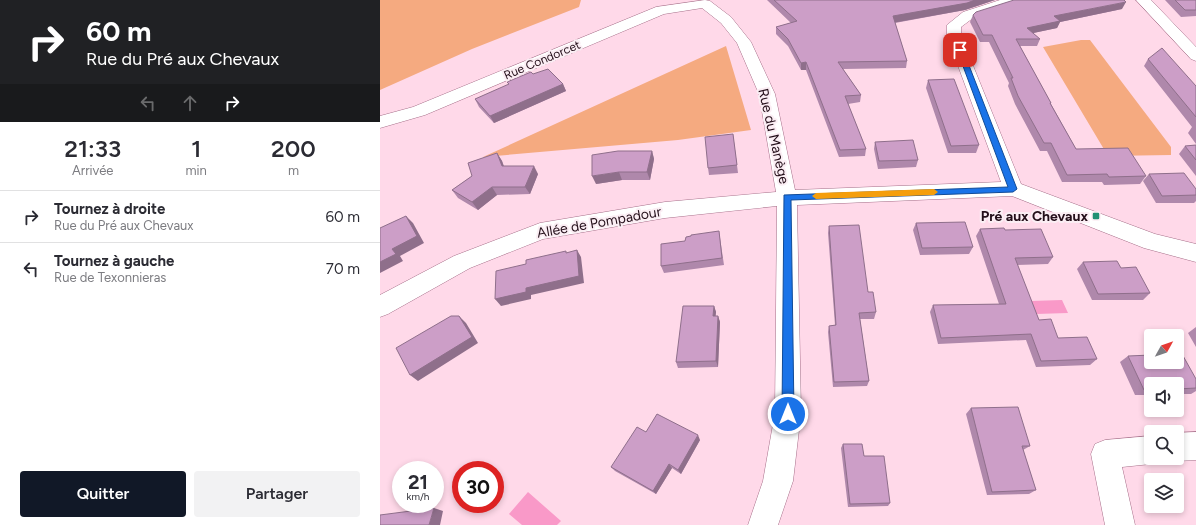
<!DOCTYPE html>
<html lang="fr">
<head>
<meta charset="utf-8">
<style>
  body { margin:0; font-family:Figtree,sans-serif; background:#f2f2f3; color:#2b2b33; height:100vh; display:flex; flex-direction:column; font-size:15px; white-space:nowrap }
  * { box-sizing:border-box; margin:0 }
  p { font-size:13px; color:#7c7c81 }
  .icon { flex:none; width:22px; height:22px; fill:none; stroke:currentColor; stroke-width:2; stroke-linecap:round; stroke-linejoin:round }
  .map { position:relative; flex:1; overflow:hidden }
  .side { display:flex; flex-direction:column; background:#fff; width:380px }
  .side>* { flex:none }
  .hud { background:#202124; color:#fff; overflow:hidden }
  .needle { width:26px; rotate:50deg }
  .fabs { position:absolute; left:764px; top:329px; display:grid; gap:8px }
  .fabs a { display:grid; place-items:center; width:40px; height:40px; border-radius:4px; background:#fff; box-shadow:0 2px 6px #0003; font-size:20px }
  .speed { position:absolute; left:12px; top:461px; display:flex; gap:8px; font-size:20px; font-weight:700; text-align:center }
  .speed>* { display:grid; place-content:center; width:52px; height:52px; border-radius:50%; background:#fff; box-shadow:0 2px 6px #0003; line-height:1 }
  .speed small { font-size:10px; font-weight:400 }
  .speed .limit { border:6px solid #d22; background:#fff; color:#111 }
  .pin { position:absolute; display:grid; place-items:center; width:34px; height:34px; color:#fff; margin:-17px; border-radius:8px; box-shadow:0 2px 6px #0006 }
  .me { position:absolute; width:44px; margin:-22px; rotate:0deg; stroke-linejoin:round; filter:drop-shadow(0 0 3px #0008) }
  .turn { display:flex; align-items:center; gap:14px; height:84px; padding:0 20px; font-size:18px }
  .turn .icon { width:52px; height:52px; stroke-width:2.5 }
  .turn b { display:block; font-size:28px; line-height:34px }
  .lanes { display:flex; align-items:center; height:38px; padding:0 20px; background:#0003; justify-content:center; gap:20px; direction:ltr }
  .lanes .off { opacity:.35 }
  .eta { display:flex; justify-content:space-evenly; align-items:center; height:68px; text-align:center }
  .eta b { font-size:24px; font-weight:600; line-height:28px }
  .action { display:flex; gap:8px; margin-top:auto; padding:8px 20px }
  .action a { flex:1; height:46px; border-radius:4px; background:#111827; color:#fff; font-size:16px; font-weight:600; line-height:46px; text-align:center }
  .action a+a { background:#f2f2f3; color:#2b2b33 }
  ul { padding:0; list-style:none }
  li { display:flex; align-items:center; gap:12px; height:52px; padding:0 20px; border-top:1px solid #e1e1e2 }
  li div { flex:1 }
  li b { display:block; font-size:15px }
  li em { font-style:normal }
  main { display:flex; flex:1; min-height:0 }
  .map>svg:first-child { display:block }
  .green { fill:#f5aa80 }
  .water { fill:#f999c8 }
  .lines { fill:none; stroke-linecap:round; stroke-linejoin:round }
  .minor-casing { stroke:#a66f89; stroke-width:1 }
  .minor { fill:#fff; fill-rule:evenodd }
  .wall { fill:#af88ab }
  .shaded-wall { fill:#8f6f8b }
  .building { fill:#cc9ec7; stroke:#8f6f8b }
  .route { fill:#1a73e8; stroke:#114b97 }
  .slow { fill:#f59e0b }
  .poi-dot { fill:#1f9173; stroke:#fbeef4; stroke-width:1.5 }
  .labels { text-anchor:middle; stroke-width:4; stroke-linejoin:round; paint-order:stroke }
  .far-street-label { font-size:12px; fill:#240f1a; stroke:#fbeef4 }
  .street-label { font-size:14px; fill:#240f1a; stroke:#fbeef4 }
  .poi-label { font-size:14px; font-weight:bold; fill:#240f1a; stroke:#fbeef4; text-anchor:end }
</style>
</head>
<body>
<main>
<section class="side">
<div class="hud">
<div class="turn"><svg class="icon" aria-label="right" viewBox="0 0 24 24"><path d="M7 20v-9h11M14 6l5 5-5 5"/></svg><div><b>60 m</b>Rue du Pré aux Chevaux</div></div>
<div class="lanes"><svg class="icon off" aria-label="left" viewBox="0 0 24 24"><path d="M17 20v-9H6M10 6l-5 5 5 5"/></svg><svg class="icon off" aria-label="ahead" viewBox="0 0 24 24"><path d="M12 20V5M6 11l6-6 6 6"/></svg><svg class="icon" aria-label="right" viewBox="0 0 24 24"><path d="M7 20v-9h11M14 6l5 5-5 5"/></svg></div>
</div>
<div class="eta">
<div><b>21:33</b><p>Arrivée</p></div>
<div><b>1</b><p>min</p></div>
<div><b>200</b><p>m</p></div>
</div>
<ul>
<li><svg class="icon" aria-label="right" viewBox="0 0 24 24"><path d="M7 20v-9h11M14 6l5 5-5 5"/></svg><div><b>Tournez à droite</b><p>Rue du Pré aux Chevaux</p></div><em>60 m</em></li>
<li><svg class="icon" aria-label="left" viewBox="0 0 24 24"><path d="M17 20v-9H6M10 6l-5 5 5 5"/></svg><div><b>Tournez à gauche</b><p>Rue de Texonnieras</p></div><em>70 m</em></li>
</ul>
<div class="action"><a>Quitter</a><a>Partager</a></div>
</section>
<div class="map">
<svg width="816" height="525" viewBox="0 0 816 525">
  <rect width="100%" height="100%" fill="#ffd9e9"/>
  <path class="green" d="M 0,0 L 201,0 L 199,7 L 92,49 L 0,90 Z
    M 701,40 L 710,40 L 791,147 L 791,155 L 728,156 L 663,47 Z
    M 346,46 L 371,130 L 298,140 L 103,157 Z"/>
  <path class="water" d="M 682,300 L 688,313 L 656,314 L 651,301 Z
    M 148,492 L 181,521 L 177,525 L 142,525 L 129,514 Z"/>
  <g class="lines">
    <g class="minor-casing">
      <path id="minor" d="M 325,0 L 330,1 L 351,17 L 371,42 L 395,94 L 415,190 L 621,182 L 567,36 L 567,25 L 583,12 L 620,0 L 641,0 L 639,3 L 593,18 L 581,27 L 581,36 L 641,184 L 775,234 L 816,244 L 816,262 L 764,248 L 632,196 L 417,205 L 421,413 L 413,481 L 398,525 L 368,525 L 383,481 L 395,413 L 397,206 L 285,218 L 163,239 L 90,268 L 8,314 L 0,317 L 0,295 L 74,256 L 160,223 L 285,202 L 396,192 L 379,94 L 357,43 L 341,23 L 322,8 L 284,14 L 45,115 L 0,128 L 0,116 L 33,107 L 276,7 Z
        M 756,0 L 771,0 L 816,47 L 816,61 L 811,59 Z
        M 816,432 L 816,460 L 797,461 L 790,458 L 797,458 L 797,433 Z
        M 771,436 L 771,458 L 782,458 L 781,460 L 771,464 L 742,467 L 755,525 L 725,525 L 711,454 L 715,444 L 725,440 Z"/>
    </g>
    <use href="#minor" class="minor"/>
  </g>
  <path class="wall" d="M 387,0 L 615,0 L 585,10 L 515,23 L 527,61 L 526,68 L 463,69 L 481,95 L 480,102 L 468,104 L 486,149 L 485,156 L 459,157 L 426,70 L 421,70 L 408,46 L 396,34 L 396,27 L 411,23 Z
    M 785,0 L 816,0 L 816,16 L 801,17 Z
    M 742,9 L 680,22 L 677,28 L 653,33 L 660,39 L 657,46 L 640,46 L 671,103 L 671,104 L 696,149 L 766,176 L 760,184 L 724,185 L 722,182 L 682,182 L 667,151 L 660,151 L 635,104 L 628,86 L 629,83 L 609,42 L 600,42 L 590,22 L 593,15 Z
    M 768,59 L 816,86 L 816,144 L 808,133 L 812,127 L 764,66 Z
    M 153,74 L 183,84 L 186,91 L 114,123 L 99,107 L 95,99 L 129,85 L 127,82 Z
    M 548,80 L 599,145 L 596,153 L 568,153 L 546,88 Z
    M 353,134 L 358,173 L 329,175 L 328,168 Z
    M 495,142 L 538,160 L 536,167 L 498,169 L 494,149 Z
    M 816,145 L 816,176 L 799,154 L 805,146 Z
    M 272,151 L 274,159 L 270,180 L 242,180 L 216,184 Z
    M 117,153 L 122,161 L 124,166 L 158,174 L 150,194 L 117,195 L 98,210 L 78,198 L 72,190 L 92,176 Z
    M 769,174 L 816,189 L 816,201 L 814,203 L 776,203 L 763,181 Z
    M 536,223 L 593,247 L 589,254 L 540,255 L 533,230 Z
    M 449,226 L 488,292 L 496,312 L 494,319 L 480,319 L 489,381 L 487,386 L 453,387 L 448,332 L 449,326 L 455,325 L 448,233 Z
    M 600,229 L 625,230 L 673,257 L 668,264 L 637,265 L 659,320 L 678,338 L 717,359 L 710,365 L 656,367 L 646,340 L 558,344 L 550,312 L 553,305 L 619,304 L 596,236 Z
    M 339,231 L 344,265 L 284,273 L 281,266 L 305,241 Z
    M 703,262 L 741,268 L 770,293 L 763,300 L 712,300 L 697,269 Z
    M 334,306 L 336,312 L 335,316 L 338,316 L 340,322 L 338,367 L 298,368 L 296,362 Z
    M 816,327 L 816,347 L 808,333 Z
    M 748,356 L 816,379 L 816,391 L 811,394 L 797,394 L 797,384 L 771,384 L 771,395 L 755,395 L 740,362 Z
    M 591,408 L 650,446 L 643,450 L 656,490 L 649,494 L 607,495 L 586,414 Z
    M 266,432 L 320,440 L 301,474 L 292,468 L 276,494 L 235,471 L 231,467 Z
    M 463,444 L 484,456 L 510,503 L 508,506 L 468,507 L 461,448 Z"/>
  <path class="shaded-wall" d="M 595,0 L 615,0 L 585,10 L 512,23 L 513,16 Z
    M 746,2 L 742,9 L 680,22 L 677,28 L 644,35 L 647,28 L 674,16 Z
    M 426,62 L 426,70 L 421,70 L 421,63 Z
    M 183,84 L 186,91 L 114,123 L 110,116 Z
    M 272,151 L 274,159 L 270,180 L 267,172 Z
    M 117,153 L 122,161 L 126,174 L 122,166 Z
    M 154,166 L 158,174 L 150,194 L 145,187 Z
    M 239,172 L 242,180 L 216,184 L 212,176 Z
    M 112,187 L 117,195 L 98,210 L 92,202 Z
    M 26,216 L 33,223 L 44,243 L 20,256 L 23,261 L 0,273 L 0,262 L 12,249 Z
    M 197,250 L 201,257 L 204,283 L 151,295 L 151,299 L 121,306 L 115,299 L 146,288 Z
    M 334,306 L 336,312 L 335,323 L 333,316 Z
    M 79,316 L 86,323 L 98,343 L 38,381 L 30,375 Z
    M 338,316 L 340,322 L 338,367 L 336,361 Z
    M 318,435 L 320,440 L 301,474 L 298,470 Z
    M 289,464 L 292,468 L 276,494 L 273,491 Z
    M 54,508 L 63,511 L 60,525 L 49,525 Z"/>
  <path class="building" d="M 394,0 L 595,0 L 587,3 L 513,16 L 527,61 L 458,62 L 481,95 L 465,96 L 486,149 L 460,150 L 426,62 L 421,63 L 408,39 L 396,27 L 417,21 Z
    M 634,0 L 744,0 L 746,2 L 674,16 L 680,21 L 647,28 L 660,39 L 636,39 L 671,103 L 670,103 L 696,149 L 748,148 L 766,176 L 729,177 L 727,174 L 687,175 L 671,143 L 664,143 L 638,96 L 631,78 L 633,78 L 612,35 L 603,35 L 593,15 L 596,12 Z
    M 795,0 L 816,0 L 816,10 L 805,10 Z
    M 782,48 L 816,86 L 816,117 L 768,59 Z
    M 168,69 L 183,84 L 110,116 L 95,99 L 129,84 L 127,82 L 151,72 L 153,74 Z
    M 574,79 L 599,145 L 571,146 L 548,80 Z
    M 353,134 L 357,165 L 328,168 L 325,137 Z
    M 533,140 L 538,160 L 499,161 L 495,142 Z
    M 816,145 L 816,160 L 805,146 Z
    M 238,151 L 272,151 L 267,172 L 239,172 L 212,176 L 212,155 Z
    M 117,153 L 122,166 L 154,166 L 145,187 L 112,187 L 92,202 L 72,190 L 92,176 L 88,163 Z
    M 804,173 L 816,189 L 816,195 L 782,196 L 769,174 Z
    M 26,216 L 37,236 L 12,249 L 16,254 L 0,262 L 0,228 Z
    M 585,222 L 593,247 L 542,248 L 536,223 Z
    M 479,225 L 488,292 L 493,292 L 496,312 L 479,313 L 489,381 L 454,382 L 449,326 L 456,325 L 449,226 Z
    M 624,228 L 625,230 L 661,229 L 673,257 L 635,258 L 659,320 L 671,319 L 678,338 L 707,337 L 717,359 L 661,361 L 651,334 L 561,338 L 553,305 L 626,304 L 600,229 Z
    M 339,231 L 342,258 L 281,266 L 281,244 L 305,241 L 306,237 L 311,236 L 311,235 Z
    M 197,250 L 199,276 L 146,288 L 146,292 L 115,299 L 116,271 L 146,264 L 146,260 L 186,251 L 186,253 Z
    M 737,261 L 741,268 L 756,267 L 770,293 L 718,294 L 703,262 Z
    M 303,306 L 334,306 L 333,316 L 338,316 L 336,361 L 296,362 Z
    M 71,316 L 79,316 L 92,337 L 30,375 L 16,348 Z
    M 797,354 L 802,354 L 816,379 L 816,388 L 797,389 L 797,384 L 771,384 L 771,389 L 764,390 L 748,356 L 771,355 L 771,362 L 797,362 Z
    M 638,407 L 650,446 L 642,446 L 656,490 L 612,492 L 591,408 Z
    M 277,414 L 318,435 L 298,470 L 289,464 L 273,491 L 231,467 L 257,427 L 266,432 Z
    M 463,444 L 482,444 L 484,456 L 504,456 L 510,503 L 470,504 Z
    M 54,508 L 49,525 L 0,525 L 0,515 Z"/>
  <path class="route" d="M 577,49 L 583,50 L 637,189 L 633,192 L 411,200 L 414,414 L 412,417 L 408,419 L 404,417 L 402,414 L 404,195 L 628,187 L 577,50 Z"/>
  <path class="slow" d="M 554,189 L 558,192 L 554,195 L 436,199 L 432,196 L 436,193 Z"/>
  <rect class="poi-dot" x="712" y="212" width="8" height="8" rx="2"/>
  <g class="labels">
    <g class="far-street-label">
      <text transform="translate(162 60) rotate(-23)" y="4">Rue Condorcet</text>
    </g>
    <g class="street-label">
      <text transform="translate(394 136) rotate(77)" y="5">Rue du Manège</text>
      <text transform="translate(219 222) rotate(-10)" y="5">Allée de Pompadour</text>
    </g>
    <g class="poi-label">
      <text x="708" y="221">Pré aux Chevaux</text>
    </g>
  </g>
</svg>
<div class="fabs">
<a><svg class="needle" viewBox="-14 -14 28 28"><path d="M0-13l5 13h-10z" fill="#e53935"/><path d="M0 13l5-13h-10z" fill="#7c7c81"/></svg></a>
<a><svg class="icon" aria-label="sound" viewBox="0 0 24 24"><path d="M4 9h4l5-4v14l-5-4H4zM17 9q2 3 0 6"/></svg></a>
<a><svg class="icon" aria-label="search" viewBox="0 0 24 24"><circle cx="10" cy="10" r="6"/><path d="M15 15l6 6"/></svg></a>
<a><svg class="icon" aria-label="layers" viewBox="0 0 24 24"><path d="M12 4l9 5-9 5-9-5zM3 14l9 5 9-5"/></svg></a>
</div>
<div class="speed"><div>21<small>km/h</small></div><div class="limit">30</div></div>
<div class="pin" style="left:580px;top:50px;background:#d93025"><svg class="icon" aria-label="arrive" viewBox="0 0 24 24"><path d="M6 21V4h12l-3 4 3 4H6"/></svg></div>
<svg class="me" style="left:408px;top:414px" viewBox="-20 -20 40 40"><circle r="17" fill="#1a73e8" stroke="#fff" stroke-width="3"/><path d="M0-11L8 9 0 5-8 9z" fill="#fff"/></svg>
</div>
</main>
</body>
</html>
